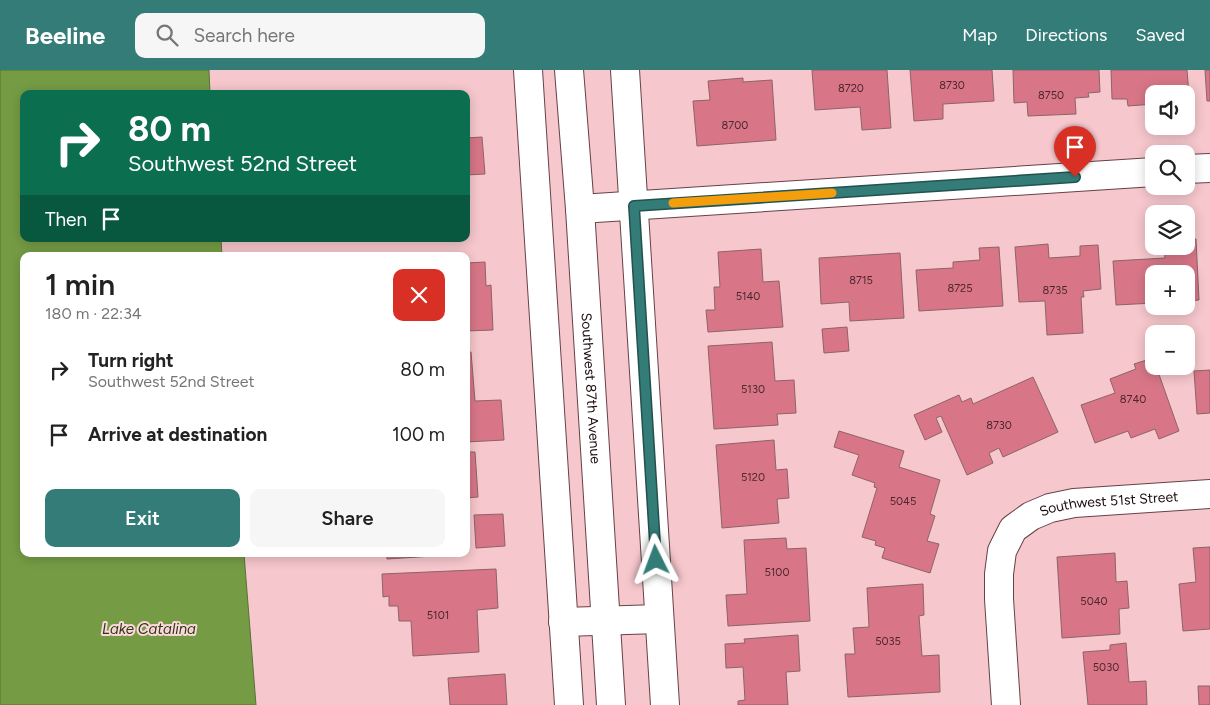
<!DOCTYPE html>
<html lang="en">
<head>
<meta charset="utf-8">
<style>
  body { margin:0; font-family:Figtree,sans-serif; background:#f6f6f6; color:#222; height:100vh; display:flex; flex-direction:column; font-size:19px; white-space:nowrap }
  * { box-sizing:border-box; margin:0 }
  p { font-size:16px; color:#767676 }
  .icon { flex:none; width:28px; height:28px; fill:none; stroke:currentColor; stroke-width:2; stroke-linecap:round; stroke-linejoin:round }
  .map { position:relative; flex:1; overflow:hidden }
  .details { position:absolute; left:20px; top:182px; width:450px; height:305px; display:flex; flex-direction:column; background:#fff; border-radius:10px; box-shadow:0 2px 12px #0003 }
  .details>* { flex:none }
  .banner { position:absolute; left:20px; top:20px; width:450px; height:152px; border-radius:10px; box-shadow:0 2px 12px #0003; background:#0b6e4f; color:#fff; overflow:hidden }
  .tools { position:absolute; left:1145px; top:15px; display:grid; gap:10px }
  .tools a { display:grid; place-items:center; width:50px; height:50px; border-radius:10px; background:#fff; box-shadow:0 2px 12px #0003; font-size:25px }
  .pin { position:absolute; display:grid; place-items:center; width:42px; height:42px; color:#fff; margin:-51px -21px; border-radius:50% 50% 50% 0; rotate:-45deg; box-shadow:0 0 5px #0007 }
  .pin .icon { rotate:45deg }
  .me { position:absolute; width:55px; margin:-28px; rotate:357deg; stroke-linejoin:round; filter:drop-shadow(0 0 4px #0008) }
  .turn { display:flex; align-items:center; gap:18px; height:105px; padding:0 25px; font-size:22px }
  .turn .icon { width:65px; height:65px; stroke-width:2.5 }
  .turn b { display:block; font-size:35px; line-height:42px }
  .then { display:flex; align-items:center; height:48px; padding:0 25px; background:#0003; gap:10px; font-size:19px }
  .round { display:grid; place-items:center; flex:none; width:52px; height:52px; border-radius:10px; background:#f6f6f6 }
  .summary { display:flex; align-items:center; justify-content:space-between; height:85px; padding:0 25px }
  h1 { font-size:30px; font-weight:600; line-height:38px }
  .primary-button { display:flex; gap:10px; margin-top:auto; padding:10px 25px }
  .primary-button a { flex:1; height:58px; border-radius:10px; background:#347c78; color:#fff; font-size:20px; font-weight:600; line-height:58px; text-align:center }
  .primary-button a+a { background:#f6f6f6; color:#222 }
  ul { padding:0; list-style:none }
  li { display:flex; align-items:center; gap:15px; height:65px; padding:0 25px }
  li div { flex:1 }
  li b { display:block; font-size:19px }
  li em { font-style:normal }
  header { display:flex; align-items:center; gap:30px; box-sizing:border-box; height:70px; padding:0 25px; background:#347c78; color:#fff }
  header strong { font-size:24px }
  nav { display:flex; gap:28px; margin-inline-start:auto; font-size:18px }
  .search { width:350px; height:45px; background:#f6f6f6; display:flex; align-items:center; gap:12px; box-sizing:border-box; padding:0 18px; border-radius:10px; color:#767676; font-size:19px }
  .map>svg:first-child { display:block }
  .water { fill:#759c45; stroke:#5a7135 }
  .building { fill:#d87687; stroke:#8c6369 }
  .lines { fill:none; stroke-linecap:round; stroke-linejoin:round }
  .minor-casing { stroke:#684147; stroke-width:30 }
  .major-casing { stroke:#684147; stroke-width:30 }
  .minor { stroke:#fff; stroke-width:28 }
  .major { stroke:#fff; stroke-width:28 }
  .route-casing { stroke:#22514e; stroke-width:12 }
  .route { stroke:#347c78; stroke-width:9 }
  .slow { stroke:#f59e0b; stroke-width:9 }
  .labels { text-anchor:middle; stroke-width:4; stroke-linejoin:round; paint-order:stroke }
  .number-label { font-size:11px; fill:#4b262d }
  .street-label { font-size:14px; fill:#1c0c0f; stroke:#fdd7db }
  .water-label { font-size:15px; font-style:italic; fill:#2a3a16; stroke:#fdd7db }
</style>
</head>
<body>
<header>
<strong>Beeline</strong>
<div class="search"><svg class="icon" aria-label="search" viewBox="0 0 24 24"><circle cx="10" cy="10" r="6"/><path d="M15 15l6 6"/></svg>Search here</div>
<nav><a>Map</a><a>Directions</a><a>Saved</a></nav>
</header>
<div class="map">
<svg width="1210" height="635" viewBox="0 0 1210 635">
  <rect width="100%" height="100%" fill="#f6c7cd"/>
  <path class="water" d="M 0,0 L 209,0 L 210,24 L 24,24 L 24,169 L 221,169 L 222,186 L 24,186 L 24,484 L 244,484 L 256,635 L 0,635 Z"/>
  <path class="building" d="M 812,0 L 887,0 L 891,58 L 862,60 L 860,37 L 815,40 Z
    M 910,0 L 992,0 L 994,31 L 943,34 L 943,49 L 914,51 Z
    M 1013,0 L 1099,0 L 1100,22 L 1088,23 L 1089,27 L 1075,28 L 1076,44 L 1028,46 L 1027,32 L 1014,33 Z
    M 1111,0 L 1187,0 L 1189,24 L 1154,24 L 1154,34 L 1128,36 L 1127,29 L 1112,29 Z
    M 1205,0 L 1210,0 L 1210,31 L 1207,31 Z
    M 743,8 L 743,12 L 772,10 L 776,70 L 697,76 L 693,31 L 710,30 L 708,11 Z
    M 482,67 L 485,104 L 466,105 L 466,68 Z
    M 1186,169 L 1196,169 L 1199,230 L 1186,231 L 1186,204 L 1154,204 L 1154,233 L 1116,235 L 1113,191 L 1165,188 L 1164,176 L 1186,176 Z
    M 1048,174 L 1049,188 L 1080,186 L 1080,176 L 1098,175 L 1101,219 L 1083,221 L 1084,227 L 1081,227 L 1083,263 L 1047,265 L 1045,231 L 1019,232 L 1015,177 Z
    M 999,177 L 1003,236 L 919,241 L 916,200 L 953,198 L 953,192 L 980,190 L 979,178 Z
    M 761,179 L 763,212 L 779,211 L 783,257 L 708,262 L 706,240 L 715,240 L 714,217 L 720,217 L 718,182 Z
    M 900,183 L 904,248 L 850,251 L 849,232 L 821,234 L 819,188 Z
    M 485,192 L 486,216 L 491,215 L 493,260 L 466,261 L 466,193 Z
    M 847,257 L 849,281 L 824,283 L 822,259 Z
    M 772,272 L 775,311 L 794,310 L 796,343 L 777,344 L 778,355 L 714,359 L 708,276 Z
    M 466,282 L 471,282 L 475,331 L 501,330 L 504,370 L 466,372 Z
    M 1153,288 L 1154,296 L 1156,296 L 1179,361 L 1159,369 L 1155,359 L 1131,368 L 1128,361 L 1095,373 L 1081,335 L 1115,323 L 1110,309 L 1136,299 L 1134,294 Z
    M 1210,300 L 1210,343 L 1197,344 L 1194,301 Z
    M 1033,307 L 1058,362 L 1003,387 L 999,378 L 989,383 L 993,393 L 967,405 L 941,346 L 936,348 L 942,362 L 925,370 L 914,345 L 959,325 L 962,332 L 971,328 L 973,334 Z
    M 839,361 L 904,381 L 899,397 L 940,410 L 930,444 L 935,446 L 927,471 L 939,474 L 930,503 L 882,488 L 885,478 L 875,475 L 876,471 L 862,467 L 877,418 L 874,417 L 875,413 L 852,405 L 859,385 L 834,377 Z
    M 774,370 L 776,400 L 787,399 L 789,428 L 777,429 L 779,453 L 722,458 L 716,375 Z
    M 466,382 L 475,382 L 478,427 L 466,428 Z
    M 503,444 L 505,476 L 476,478 L 474,445 Z
    M 786,468 L 787,479 L 806,478 L 810,551 L 728,556 L 726,525 L 747,524 L 744,470 Z
    M 1210,477 L 1210,559 L 1183,561 L 1179,514 L 1196,512 L 1193,478 Z
    M 1115,483 L 1116,512 L 1127,511 L 1129,538 L 1119,539 L 1120,564 L 1062,568 L 1057,487 Z
    M 387,484 L 449,484 L 449,485 L 387,489 Z
    M 496,499 L 498,538 L 477,540 L 479,582 L 413,586 L 411,551 L 399,551 L 398,536 L 389,536 L 389,526 L 383,527 L 382,504 Z
    M 923,514 L 924,545 L 919,546 L 922,586 L 939,585 L 940,622 L 848,627 L 845,584 L 855,584 L 853,558 L 869,557 L 867,518 Z
    M 798,565 L 800,601 L 786,602 L 788,635 L 738,635 L 738,631 L 745,630 L 743,597 L 726,598 L 725,574 L 745,573 L 744,569 Z
    M 1126,573 L 1129,612 L 1146,611 L 1147,635 L 1088,635 L 1083,582 L 1110,580 L 1110,575 Z
    M 505,604 L 507,635 L 450,635 L 448,608 Z
    M 1198,616 L 1210,616 L 1210,635 L 1199,635 Z"/>
  <g class="lines">
    <g class="minor-casing">
      <g id="minor">
        <path d="M 528,0 L 569,635"/>
        <path d="M 1186,99 L 1210,98"/>
        <path d="M 580,139 L 1154,102"/>
        <path id="s1" d="M 1006,635 L 999,529 L 999,504 L 1002,481 L 1013,459 L 1031,446 L 1050,438 L 1074,433 L 1210,424"/>
      </g>
    </g>
    <g class="major-casing">
      <g id="major">
        <path id="s2" d="M 569,0 L 580,139 L 611,635"/>
        <path d="M 625,0 L 665,635"/>
        <path d="M 563,552 L 659,549"/>
      </g>
    </g>
    <use href="#minor" class="minor"/>
    <use href="#major" class="major"/>
  </g>
  <g class="lines">
    <g class="route-casing">
      <path id="route" d="M 656,490 L 634,136 L 1075,107"/>
    </g>
    <use href="#route" class="route"/>
    <path class="slow" d="M 673,133 L 832,123"/>
  </g>
  <g class="labels">
    <g class="number-label">
      <text x="952" y="19">8730</text>
      <text x="851" y="22">8720</text>
      <text x="1051" y="29">8750</text>
      <text x="735" y="59">8700</text>
      <text x="861" y="214">8715</text>
      <text x="960" y="222">8725</text>
      <text x="1055" y="224">8735</text>
      <text x="748" y="230">5140</text>
      <text x="753" y="323">5130</text>
      <text x="1133" y="333">8740</text>
      <text x="999" y="359">8730</text>
      <text x="753" y="411">5120</text>
      <text x="903" y="435">5045</text>
      <text x="777" y="506">5100</text>
      <text x="1094" y="535">5040</text>
      <text x="438" y="549">5101</text>
      <text x="888" y="575">5035</text>
      <text x="1106" y="601">5030</text>
    </g>
    <g class="street-label">
      <text dy="5" stroke="none"><textPath href="#s2" startOffset="319">Southwest 87th Avenue</textPath></text>
      <text dy="5" stroke="none"><textPath href="#s1" startOffset="281">Southwest 51st Street</textPath></text>
    </g>
    <g class="water-label">
      <text x="149" y="564">Lake Catalina</text>
    </g>
  </g>
</svg>
<div class="tools">
<a><svg class="icon" aria-label="sound" viewBox="0 0 24 24"><path d="M4 9h4l5-4v14l-5-4H4zM17 9q2 3 0 6"/></svg></a>
<a><svg class="icon" aria-label="search" viewBox="0 0 24 24"><circle cx="10" cy="10" r="6"/><path d="M15 15l6 6"/></svg></a>
<a><svg class="icon" aria-label="layers" viewBox="0 0 24 24"><path d="M12 4l9 5-9 5-9-5zM3 14l9 5 9-5"/></svg></a>
<a>+</a>
<a>−</a>
</div>
<div class="pin" style="left:1075px;top:107px;background:#d93025"><svg class="icon" aria-label="arrive" viewBox="0 0 24 24"><path d="M6 21V4h12l-3 4 3 4H6"/></svg></div>
<svg class="me" style="left:656px;top:490px" viewBox="-20 -20 40 40"><path d="M0-17L14 15 0 8-14 15z" fill="#347c78" stroke="#fff" stroke-width="4"/></svg>
<div class="banner">
<div class="turn"><svg class="icon" aria-label="right" viewBox="0 0 24 24"><path d="M7 20v-9h11M14 6l5 5-5 5"/></svg><div><b>80 m</b>Southwest 52nd Street</div></div>
<div class="then">Then<svg class="icon" aria-label="arrive" viewBox="0 0 24 24"><path d="M6 21V4h12l-3 4 3 4H6"/></svg></div>
</div>
<section class="details">
<div class="summary"><div><h1>1 min</h1><p>180 m · 22:34</p></div><a class="round" style="background:#d93025;color:#fff"><svg class="icon" aria-label="close" viewBox="0 0 24 24"><path d="M6 6l12 12M18 6L6 18"/></svg></a></div>
<ul>
<li><svg class="icon" aria-label="right" viewBox="0 0 24 24"><path d="M7 20v-9h11M14 6l5 5-5 5"/></svg><div><b>Turn right</b><p>Southwest 52nd Street</p></div><em>80 m</em></li>
<li><svg class="icon" aria-label="arrive" viewBox="0 0 24 24"><path d="M6 21V4h12l-3 4 3 4H6"/></svg><div><b>Arrive at destination</b></div><em>100 m</em></li>
</ul>
<div class="primary-button"><a>Exit</a><a>Share</a></div>
</section>
</div>
</body>
</html>
